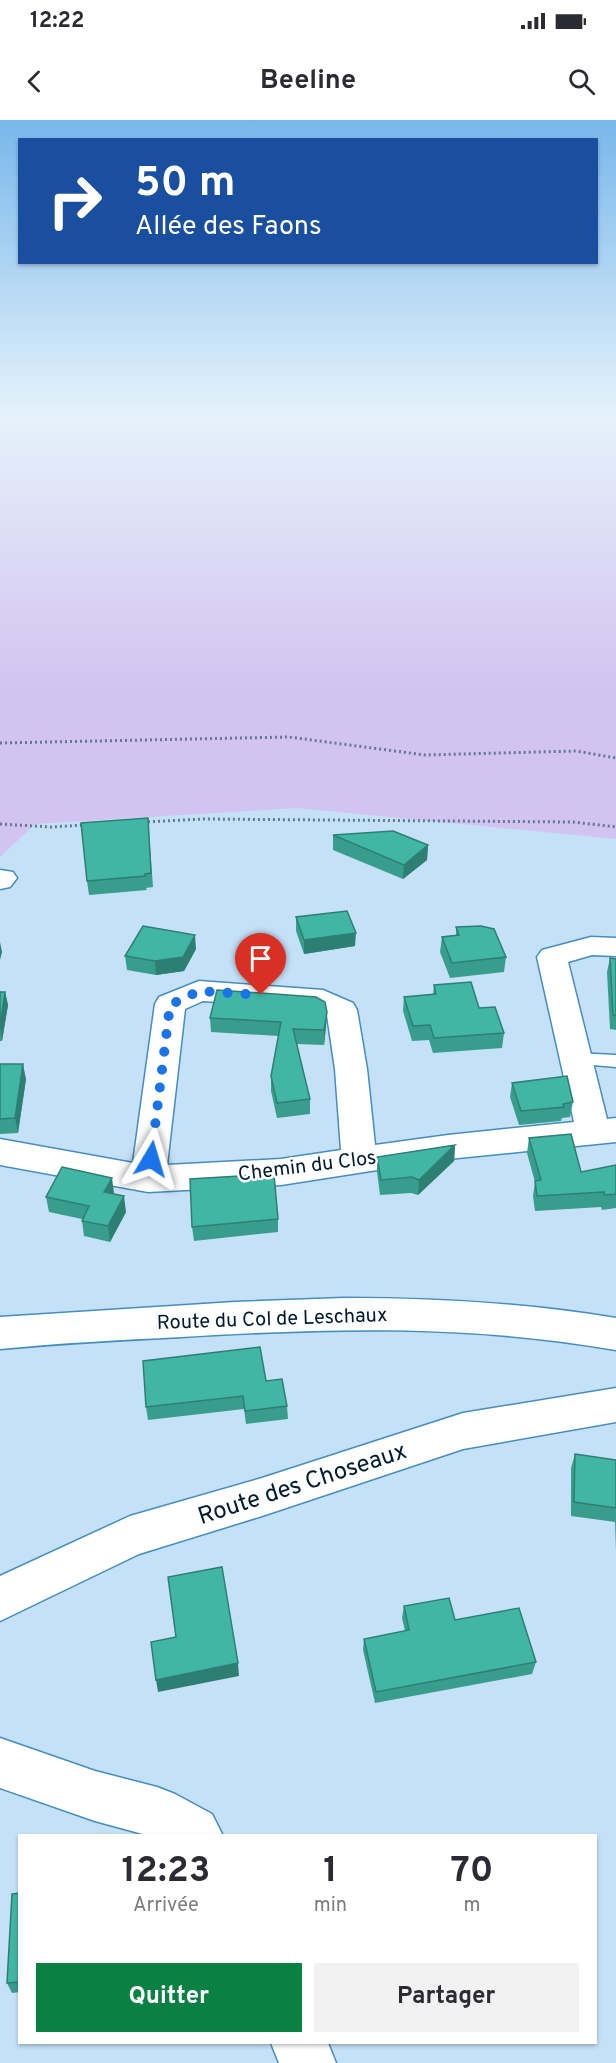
<!DOCTYPE html>
<html lang="fr">
<head>
<meta charset="utf-8">
<style>
  body { margin:0; font-family:Overpass,sans-serif; background:#f2f2f3; color:#2b2b33; height:100vh; display:flex; flex-direction:column; font-size:22px; white-space:nowrap }
  * { box-sizing:border-box; margin:0 }
  p { font-size:20px; color:#7c7c81 }
  .icon { flex:none; width:33px; height:33px; fill:none; stroke:currentColor; stroke-width:2; stroke-linecap:round; stroke-linejoin:round }
  .map { position:relative; flex:1; overflow:hidden }
  .side { position:absolute; left:18px; top:1714px; width:579px; height:210px; display:flex; flex-direction:column; background:#fff; border-radius:0px; box-shadow:0 2px 4px #0004 }
  .side>* { flex:none }
  .guide { position:absolute; left:18px; top:18px; width:580px; height:126px; border-radius:0px; box-shadow:0 2px 4px #0004; background:#1a4fa0; color:#fff; overflow:hidden }
  .pin { position:absolute; display:grid; place-items:center; width:51px; height:51px; color:#fff; margin:-62px -26px; border-radius:50% 50% 50% 0; rotate:-45deg; box-shadow:0 0 6px #0007 }
  .pin .icon { rotate:45deg }
  .me { position:absolute; width:66px; margin:-33px; rotate:7deg; stroke-linejoin:round; filter:drop-shadow(0 0 4px #0008) }
  .turn { display:flex; align-items:center; gap:21px; height:126px; padding:0 18px; font-size:27px }
  .turn .icon { width:78px; height:78px; stroke-width:2.5 }
  .turn b { display:block; font-size:42px; line-height:51px }
  .eta { display:flex; justify-content:space-evenly; align-items:center; height:102px; text-align:center }
  .eta b { font-size:36px; font-weight:700; line-height:42px }
  .button { display:flex; gap:12px; margin-top:auto; padding:12px 18px }
  .button a { flex:1; height:69px; border-radius:0px; background:#0b8043; color:#fff; font-size:24px; font-weight:700; line-height:69px; text-align:center }
  .button a+a { background:#f2f2f3; color:#2b2b33 }
  .status { display:flex; justify-content:space-between; align-items:center; height:42px; padding:0 30px; background:#fff; direction:ltr }
  .status svg { height:16px; fill:currentColor }
  header { display:flex; justify-content:space-between; align-items:center; height:78px; padding:0 18px; background:#fff; font-size:27px; font-weight:700 }
  .map>svg:first-child { display:block }
  .green { fill:#d3c3f0 }
  .lines { fill:none; stroke-linecap:round; stroke-linejoin:round }
  .lane-casing { stroke:#438dc0; stroke-width:3 }
  .street-casing { stroke:#438dc0; stroke-width:3 }
  .secondary-casing { stroke:#438dc0; stroke-width:3 }
  .path { stroke:#607a8f; stroke-width:3; stroke-dasharray:2 3; stroke-linecap:butt }
  .lane { fill:#fff; fill-rule:evenodd }
  .street { fill:#fff; fill-rule:evenodd }
  .secondary { fill:#fff; fill-rule:evenodd }
  .wall { fill:#389d8d }
  .shaded-wall { fill:#2e7f73 }
  .building { fill:#41b6a4; stroke:#2e7f73; stroke-width:1.5 }
  .route { stroke:#1a73e8; stroke-width:10; stroke-dasharray:0 18 }
  .labels { text-anchor:middle; stroke-width:5; stroke-linejoin:round; paint-order:stroke }
  .street-label { font-size:20px; fill:#001a2e; stroke:#fefefe }
  .near-street-label { font-size:24px; fill:#001a2e; stroke:#fefefe }
</style>
</head>
<body>
<div class="status"><b>12:22</b><svg viewBox="0 0 49 12"><path d="M0 12V9h3v3zM5 12V6h3v6zM10 12V3h3v9zM15 12V0h3v12zM26 1h20v11H26zM47 4h2v5h-2z"/></svg></div>
<header><svg class="icon" aria-label="back" viewBox="0 0 24 24"><path d="M15 5l-7 7 7 7"/></svg>Beeline<svg class="icon" aria-label="search" viewBox="0 0 24 24"><circle cx="10" cy="10" r="6"/><path d="M15 15l6 6"/></svg></header>
<div class="map">
<svg width="616" height="1943" viewBox="0 0 616 1943">
  <rect width="100%" height="100%" fill="#c5e1f7"/>
  <path class="green" d="M 0,297 L 616,297 L 616,719 L 297,688 L 35,704 L 0,737 Z"/>
  <g class="lines">
    <g class="lane-casing">
      <path id="lane" d="M 575,933 L 616,935 L 616,947 L 569,943 L 566,939 L 569,935 Z"/>
    </g>
    <g class="street-casing">
      <path id="street" d="M 0,750 L 13,752 L 17,758 L 10,767 L 0,769 Z
        M 591,817 L 616,818 L 616,836 L 592,835 L 568,842 L 607,999 L 616,998 L 616,1022 L 448,1039 L 281,1065 L 148,1072 L 0,1045 L 0,1019 L 133,1043 L 155,884 L 159,877 L 199,861 L 323,870 L 353,883 L 357,890 L 367,949 L 375,1025 L 448,1015 L 574,1002 L 537,837 L 542,830 ZM 203,881 L 317,889 L 327,895 L 335,949 L 341,1030 L 281,1039 L 167,1045 L 185,889 Z
        M 616,1268 L 616,1302 L 463,1329 L 262,1396 L 139,1434 L 0,1501 L 0,1456 L 130,1396 L 262,1358 L 463,1293 Z
        M 0,1618 L 95,1651 L 157,1667 L 175,1674 L 212,1694 L 223,1716 L 150,1716 L 95,1701 L 0,1668 Z
        M 271,1923 L 328,1923 L 336,1943 L 279,1943 Z"/>
    </g>
    <g class="secondary-casing">
      <path id="secondary" d="M 344,1178 C 436,1178 526,1183 616,1198 L 616,1230 C 466,1204 332,1208 181,1217 C 121,1220 60,1223 0,1229 L 0,1197 L 235,1182 Z"/>
    </g>
    <path class="path" d="M 0,623 L 289,617 L 425,635 L 576,631 L 616,638
      M 143,702 L 203,699 L 573,702 L 616,707
      M 0,704 L 51,707 L 85,705"/>
    <use href="#lane" class="lane"/>
    <use href="#street" class="street"/>
    <use href="#secondary" class="secondary"/>
  </g>
  <path class="wall" d="M 148,698 L 153,767 L 146,768 L 147,770 L 89,775 L 87,761 Z
    M 333,715 L 428,725 L 427,740 L 403,759 L 333,730 Z
    M 296,797 L 355,826 L 304,834 L 296,811 Z
    M 456,807 L 506,837 L 504,852 L 450,858 L 440,832 L 442,817 L 456,815 Z
    M 196,829 L 184,851 L 156,855 L 127,850 L 125,836 Z
    M 610,838 L 616,839 L 616,910 L 610,909 L 607,852 Z
    M 434,865 L 479,888 L 504,913 L 502,928 L 433,933 L 429,920 L 412,921 L 403,891 L 404,877 L 433,875 Z
    M 0,872 L 5,872 L 8,885 L 2,921 L 0,921 Z
    M 327,892 L 326,906 L 324,925 L 297,924 L 310,979 L 310,994 L 277,998 L 271,971 L 271,956 L 279,916 L 211,912 L 210,898 Z
    M 0,944 L 26,959 L 18,1013 L 0,1014 Z
    M 512,963 L 573,982 L 570,997 L 562,998 L 561,1001 L 519,1005 L 510,977 Z
    M 529,1018 L 581,1052 L 616,1045 L 616,1088 L 602,1090 L 601,1087 L 535,1091 L 533,1076 L 535,1062 L 527,1033 Z
    M 455,1025 L 454,1041 L 418,1075 L 411,1073 L 380,1075 L 377,1052 L 377,1037 Z
    M 114,1073 L 113,1074 L 126,1092 L 110,1122 L 84,1116 L 82,1101 L 82,1099 L 49,1092 L 46,1077 Z
    M 278,1099 L 278,1112 L 194,1121 L 192,1107 Z
    M 266,1261 L 287,1286 L 288,1299 L 246,1304 L 244,1289 L 148,1300 L 146,1287 Z
    M 575,1334 L 616,1340 L 616,1431 L 615,1402 L 571,1396 L 571,1348 Z
    M 404,1486 L 455,1500 L 536,1542 L 532,1554 L 375,1583 L 363,1530 L 364,1519 L 405,1511 L 402,1498 Z
    M 20,1773 L 20,1872 L 12,1873 L 7,1863 Z"/>
  <path class="shaded-wall" d="M 428,725 L 427,740 L 403,759 L 404,745 Z
    M 356,813 L 355,826 L 304,834 L 304,820 Z
    M 195,815 L 196,829 L 184,851 L 156,855 L 155,841 Z
    M 0,822 L 2,832 L 0,840 Z
    M 5,872 L 8,885 L 2,921 L 0,906 Z
    M 327,892 L 326,906 L 324,925 L 324,910 Z
    M 23,944 L 26,959 L 18,1013 L 15,998 Z
    M 455,1025 L 454,1041 L 418,1075 L 419,1060 Z
    M 112,1058 L 114,1073 L 106,1087 L 104,1072 Z
    M 124,1076 L 126,1092 L 110,1122 L 108,1106 Z
    M 238,1543 L 239,1556 L 158,1572 L 156,1560 Z"/>
  <path class="building" d="M 148,698 L 151,753 L 145,754 L 145,756 L 87,761 L 81,703 Z
    M 393,711 L 428,725 L 404,745 L 333,715 Z
    M 347,791 L 356,813 L 304,820 L 296,797 Z
    M 143,806 L 195,815 L 183,837 L 155,841 L 125,836 Z
    M 481,806 L 494,809 L 506,837 L 452,843 L 442,817 L 459,815 L 456,807 Z
    M 610,838 L 616,839 L 616,896 L 613,895 Z
    M 471,862 L 479,888 L 495,887 L 504,913 L 434,918 L 430,905 L 413,906 L 404,877 L 436,874 L 434,865 Z
    M 217,870 L 316,877 L 325,882 L 327,892 L 324,910 L 293,909 L 310,979 L 277,983 L 271,956 L 281,902 L 210,898 Z
    M 0,872 L 5,872 L 0,906 Z
    M 0,944 L 23,944 L 15,998 L 0,999 Z
    M 567,956 L 573,982 L 563,984 L 564,987 L 521,991 L 512,963 Z
    M 571,1014 L 581,1052 L 616,1045 L 616,1074 L 605,1075 L 604,1072 L 537,1076 L 535,1061 L 541,1060 L 529,1018 Z
    M 455,1025 L 419,1060 L 412,1057 L 381,1060 L 377,1037 Z
    M 62,1047 L 112,1058 L 104,1072 L 124,1076 L 108,1106 L 82,1101 L 89,1086 L 46,1077 Z
    M 274,1054 L 278,1099 L 192,1107 L 190,1059 Z
    M 260,1227 L 266,1261 L 282,1259 L 287,1286 L 245,1291 L 243,1276 L 146,1287 L 143,1241 Z
    M 575,1334 L 616,1340 L 616,1388 L 574,1382 Z
    M 222,1447 L 238,1543 L 156,1560 L 151,1522 L 176,1517 L 168,1457 Z
    M 449,1478 L 455,1500 L 519,1488 L 536,1542 L 376,1572 L 364,1519 L 409,1510 L 404,1486 Z
    M 20,1773 L 20,1862 L 7,1863 L 12,1774 Z"/>
  <linearGradient id="sky" x2="0" y2="1"><stop stop-color="#78b7eb"/><stop offset="0.52" stop-color="#e5f2fb"/><stop offset="1" stop-color="#e5f2fb" stop-opacity="0"/></linearGradient>
  <rect width="616" height="569" fill="url(#sky)"/>
  <g class="lines">
    <path class="route" d="M 151,1039 L 170,885 L 199,871 L 261,875"/>
  </g>
  <g class="labels">
    <g class="street-label">
      <text transform="translate(307 1045) rotate(-7)" y="7">Chemin du Clos</text>
      <text transform="translate(272 1198) rotate(-2)" y="7">Route du Col de Leschaux</text>
    </g>
    <g class="near-street-label">
      <text transform="translate(302 1363) rotate(-18)" y="8">Route des Choseaux</text>
    </g>
  </g>
</svg>
<div class="pin" style="left:261px;top:875px;background:#d93025"><svg class="icon" aria-label="arrive" viewBox="0 0 24 24"><path d="M6 21V4h12l-3 4 3 4H6"/></svg></div>
<svg class="me" style="left:151px;top:1039px" viewBox="-20 -20 40 40"><path d="M0-17L14 15 0 8-14 15z" fill="#1a73e8" stroke="#fff" stroke-width="4"/></svg>
<div class="guide">
<div class="turn"><svg class="icon" aria-label="right" viewBox="0 0 24 24"><path d="M7 20v-9h11M14 6l5 5-5 5"/></svg><div><b>50 m</b>Allée des Faons</div></div>
</div>
<section class="side">
<div class="eta">
<div><b>12:23</b><p>Arrivée</p></div>
<div><b>1</b><p>min</p></div>
<div><b>70</b><p>m</p></div>
</div>
<div class="button"><a>Quitter</a><a>Partager</a></div>
</section>
</div>
</body>
</html>
